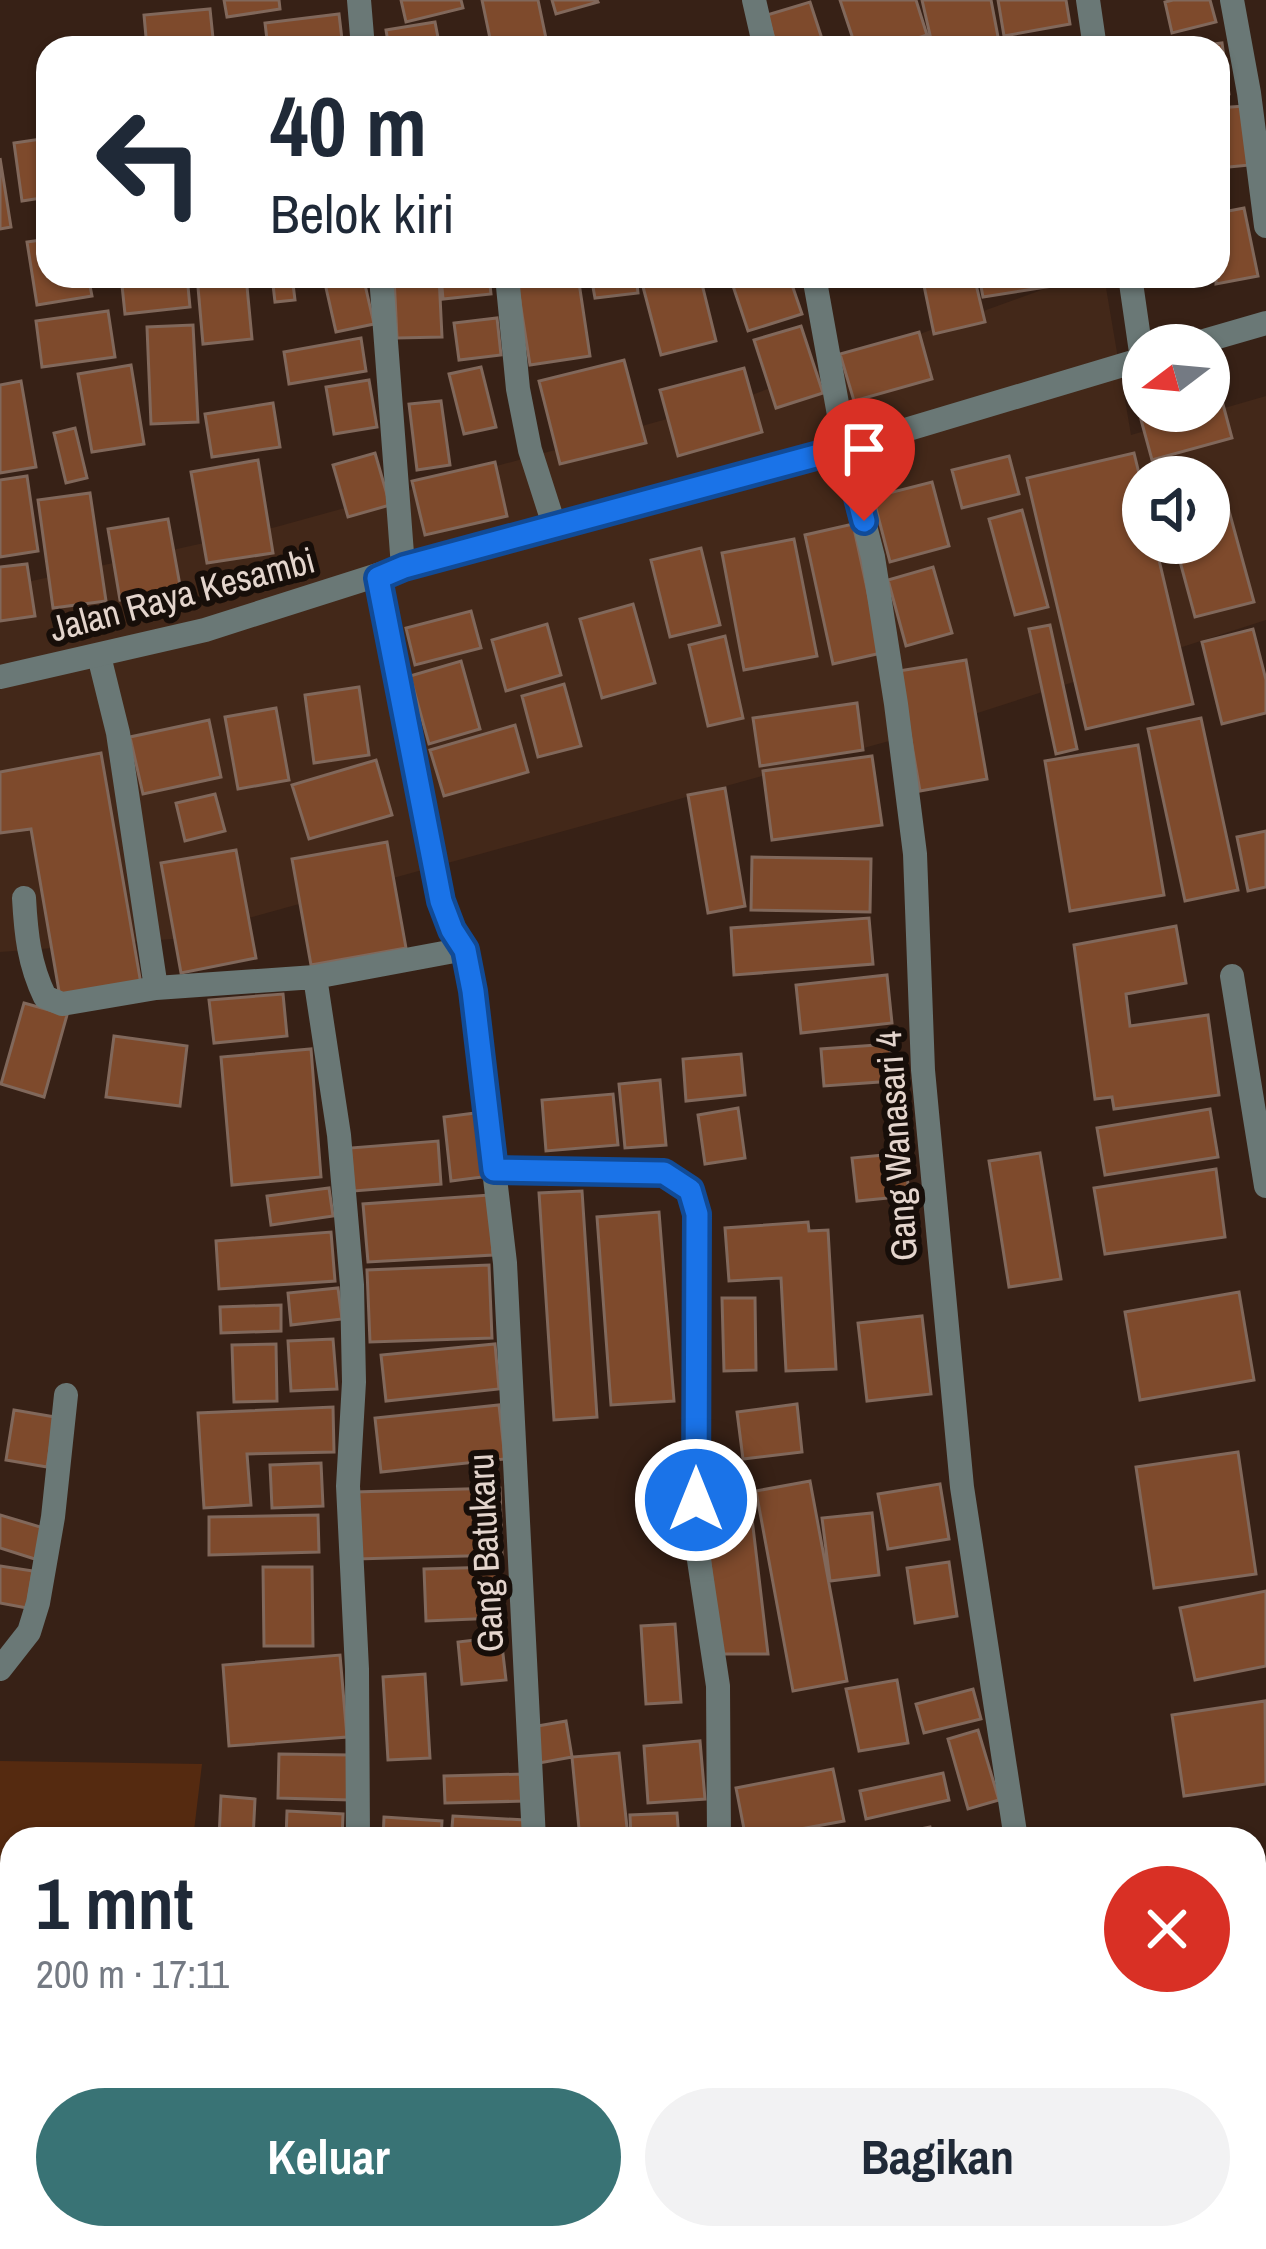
<!DOCTYPE html>
<html lang="id">
<head>
<meta charset="utf-8">
<style>
  body { margin:0; font-family:"Archivo Narrow",sans-serif; background:#f2f2f3; color:#1f2937; height:100vh; display:flex; flex-direction:column; font-size:45px; white-space:nowrap }
  * { box-sizing:border-box; margin:0 }
  p { font-size:39px; color:#747a83 }
  .icon { flex:none; width:66px; height:66px; fill:none; stroke:currentColor; stroke-width:2; stroke-linecap:round; stroke-linejoin:round }
  .map { position:relative; flex:1; overflow:hidden }
  .drawer { position:absolute; left:0px; top:1827px; width:1266px; height:423px; display:flex; flex-direction:column; background:#fff; border-radius:36px 36px 0 0; box-shadow:0 3px 9px #0004 }
  .drawer>* { flex:none }
  .hud { position:absolute; left:36px; top:36px; width:1194px; height:252px; border-radius:36px; box-shadow:0 3px 9px #0004; background:#fff; color:#1f2937; overflow:hidden }
  .needle { width:78px; rotate:254deg }
  .fabs { position:absolute; left:1122px; top:324px; display:grid; gap:24px }
  .fabs a { display:grid; place-items:center; width:108px; height:108px; border-radius:50%; background:#fff; box-shadow:0 3px 9px #0004; font-size:60px }
  .pin { position:absolute; display:grid; place-items:center; width:102px; height:102px; color:#fff; margin:-123px -51px; border-radius:50% 50% 50% 0; rotate:-45deg; box-shadow:0 0 12px #0007 }
  .pin .icon { rotate:45deg }
  .me { position:absolute; width:132px; margin:-66px; rotate:0deg; stroke-linejoin:round; filter:drop-shadow(0 0 9px #0008) }
  .turn { display:flex; align-items:center; gap:42px; height:252px; padding:0 36px; font-size:54px }
  .turn .icon { width:156px; height:156px; stroke-width:2.5 }
  .turn b { display:block; font-size:84px; line-height:102px }
  .round { display:grid; place-items:center; flex:none; width:126px; height:126px; border-radius:63px; background:#f2f2f3 }
  .head { display:flex; align-items:center; justify-content:space-between; height:204px; padding:0 36px }
  h1 { font-size:72px; font-weight:800; line-height:90px }
  .primary-button { display:flex; gap:24px; margin-top:auto; padding:24px 36px }
  .primary-button a { flex:1; height:138px; border-radius:72px; background:#397375; color:#fff; font-size:48px; font-weight:800; line-height:138px; text-align:center }
  .primary-button a+a { background:#f2f2f3; color:#1f2937 }
  .map>svg:first-child { display:block }
  .built { fill:#432819; fill-rule:evenodd }
  .green { fill:#552a10 }
  .building { fill:#7e4a2c; stroke:#81685b; stroke-width:3 }
  .lines { fill:none; stroke-linecap:round; stroke-linejoin:round }
  .minor { stroke:#6a7876; stroke-width:24 }
  .tertiary { stroke:#6a7876; stroke-width:24 }
  .route-casing { stroke:#114b97; stroke-width:30 }
  .route { stroke:#1a73e8; stroke-width:21 }
  .labels { text-anchor:middle; stroke-width:12; stroke-linejoin:round; paint-order:stroke }
  .street-label { font-size:36px; fill:#e4d5cd; stroke:#170e09 }
</style>
</head>
<body>
<div class="map">
<svg width="1266" height="2249" viewBox="0 0 1266 2249">
  <rect width="100%" height="100%" fill="#372116"/>
  <path class="built" d="M 1080,276 L 1104,276 L 1131,435 L 1266,396 L 1266,620 L 900,738 L 173,939 L 0,952 L 0,588 L 276,527 L 743,398 ZM 1143,477 L 1209,477 L 1209,543 L 1143,543 Z"/>
  <path class="green" d="M 0,1761 L 202,1764 L 193,1839 L 12,1839 L 12,2228 L 0,2227 Z"/>
  <path class="building" d="M 224,0 L 279,0 L 280,9 L 227,17 Z
    M 401,0 L 461,0 L 463,8 L 406,22 Z
    M 482,0 L 538,0 L 548,48 L 492,48 Z
    M 552,0 L 597,0 L 598,2 L 556,14 Z
    M 840,0 L 916,0 L 927,35 L 888,48 L 856,48 Z
    M 922,0 L 991,0 L 999,42 L 971,48 L 933,48 Z
    M 998,0 L 1066,0 L 1070,24 L 1004,36 Z
    M 1173,0 L 1210,0 L 1216,22 L 1172,33 L 1165,2 Z
    M 810,2 L 825,48 L 777,48 L 767,15 Z
    M 210,9 L 214,48 L 147,48 L 144,15 Z
    M 339,14 L 343,48 L 268,48 L 265,23 Z
    M 435,22 L 440,48 L 389,48 L 386,30 Z
    M 1069,38 L 1071,48 L 1012,48 Z
    M 1222,43 L 1229,94 L 1218,95 L 1218,48 L 1183,48 Z
    M 1244,106 L 1250,165 L 1218,168 L 1218,108 Z
    M 48,138 L 48,197 L 22,201 L 14,143 Z
    M 0,158 L 11,227 L 0,229 Z
    M 1244,208 L 1258,276 L 1216,284 L 1218,213 Z
    M 48,239 L 48,276 L 88,276 L 92,296 L 37,305 L 27,242 Z
    M 121,276 L 187,276 L 190,307 L 125,314 Z
    M 197,276 L 246,276 L 252,339 L 203,344 Z
    M 272,276 L 292,276 L 295,300 L 275,302 Z
    M 338,276 L 363,276 L 374,324 L 336,332 L 324,279 Z
    M 394,276 L 439,276 L 442,337 L 397,338 Z
    M 441,276 L 489,276 L 491,294 L 443,299 Z
    M 516,276 L 578,276 L 590,356 L 530,365 Z
    M 591,276 L 636,276 L 638,293 L 595,298 Z
    M 669,276 L 700,276 L 716,341 L 661,355 L 642,283 Z
    M 744,276 L 789,276 L 802,314 L 748,331 L 731,280 Z
    M 922,276 L 974,276 L 985,322 L 934,334 Z
    M 979,276 L 1096,276 L 1097,279 L 983,297 Z
    M 108,311 L 115,357 L 42,367 L 36,321 Z
    M 497,318 L 501,355 L 459,360 L 454,323 Z
    M 193,325 L 198,422 L 151,424 L 147,327 Z
    M 801,326 L 823,393 L 776,408 L 754,340 Z
    M 919,332 L 932,379 L 854,401 L 840,354 Z
    M 361,338 L 366,371 L 289,384 L 284,352 Z
    M 624,360 L 646,443 L 560,464 L 539,381 Z
    M 131,365 L 144,444 L 92,452 L 78,374 Z
    M 481,367 L 496,427 L 464,434 L 449,374 Z
    M 744,368 L 762,432 L 678,456 L 660,390 Z
    M 369,380 L 377,427 L 334,434 L 326,387 Z
    M 21,381 L 36,467 L 0,473 L 0,385 Z
    M 1217,382 L 1232,438 L 1152,460 L 1137,405 L 1143,403 L 1143,411 L 1209,411 L 1209,384 Z
    M 441,401 L 450,465 L 417,470 L 409,404 Z
    M 273,403 L 280,447 L 212,457 L 205,414 Z
    M 75,428 L 87,478 L 66,483 L 54,433 Z
    M 375,453 L 390,505 L 348,517 L 333,465 Z
    M 1134,453 L 1143,490 L 1143,543 L 1155,543 L 1193,704 L 1086,729 L 1027,478 Z
    M 1009,456 L 1019,494 L 962,508 L 952,470 Z
    M 258,460 L 273,553 L 207,563 L 191,472 Z
    M 495,462 L 507,516 L 425,535 L 412,481 Z
    M 27,476 L 38,551 L 0,557 L 0,480 Z
    M 932,482 L 949,546 L 890,562 L 873,497 Z
    M 1223,489 L 1254,602 L 1195,617 L 1175,543 L 1209,543 L 1209,493 Z
    M 90,493 L 106,601 L 53,608 L 38,500 Z
    M 1022,510 L 1048,607 L 1015,615 L 989,519 Z
    M 168,519 L 181,591 L 120,600 L 108,529 Z
    M 853,524 L 881,653 L 833,664 L 805,535 Z
    M 794,539 L 817,656 L 744,670 L 722,553 Z
    M 701,548 L 720,625 L 670,637 L 651,560 Z
    M 27,564 L 35,616 L 0,621 L 0,567 Z
    M 933,567 L 952,633 L 906,646 L 888,580 Z
    M 633,604 L 655,683 L 602,698 L 580,619 Z
    M 471,611 L 481,648 L 415,665 L 406,628 Z
    M 547,624 L 561,675 L 506,691 L 492,640 Z
    M 1050,625 L 1077,749 L 1056,754 L 1029,629 Z
    M 1253,629 L 1266,680 L 1266,713 L 1222,724 L 1202,642 Z
    M 725,636 L 743,718 L 708,726 L 689,645 Z
    M 966,660 L 987,779 L 920,791 L 899,671 Z
    M 461,661 L 480,729 L 429,744 L 410,676 Z
    M 564,684 L 581,746 L 538,757 L 522,696 Z
    M 359,687 L 369,755 L 314,763 L 305,695 Z
    M 857,703 L 863,750 L 760,766 L 753,718 Z
    M 276,708 L 289,780 L 238,789 L 225,717 Z
    M 1201,718 L 1238,890 L 1185,901 L 1148,729 Z
    M 209,720 L 221,777 L 143,794 L 130,737 Z
    M 515,725 L 528,772 L 444,796 L 430,750 Z
    M 1138,745 L 1164,895 L 1070,911 L 1045,761 Z
    M 101,753 L 141,984 L 60,997 L 31,829 L 0,833 L 0,772 Z
    M 872,756 L 882,825 L 772,840 L 763,771 Z
    M 376,760 L 392,815 L 309,839 L 292,785 Z
    M 725,788 L 745,906 L 708,913 L 688,795 Z
    M 215,794 L 225,831 L 185,841 L 176,803 Z
    M 1266,831 L 1266,887 L 1248,891 L 1237,837 Z
    M 387,842 L 406,948 L 311,965 L 292,859 Z
    M 236,850 L 256,958 L 181,973 L 161,863 Z
    M 752,857 L 871,859 L 870,912 L 751,910 Z
    M 869,918 L 873,964 L 734,975 L 731,928 Z
    M 1176,926 L 1186,983 L 1126,994 L 1130,1026 L 1208,1015 L 1219,1095 L 1114,1109 L 1112,1097 L 1095,1099 L 1074,945 Z
    M 887,975 L 892,1023 L 801,1033 L 796,985 Z
    M 283,994 L 287,1036 L 214,1043 L 209,1000 Z
    M 24,1003 L 67,1015 L 44,1097 L 1,1084 Z
    M 114,1036 L 187,1046 L 180,1106 L 106,1097 Z
    M 890,1044 L 893,1081 L 824,1086 L 821,1049 Z
    M 311,1049 L 321,1177 L 232,1185 L 221,1057 Z
    M 741,1054 L 745,1095 L 686,1101 L 683,1059 Z
    M 660,1080 L 666,1145 L 625,1148 L 619,1084 Z
    M 613,1094 L 618,1145 L 546,1151 L 542,1100 Z
    M 738,1108 L 745,1158 L 705,1164 L 698,1115 Z
    M 1210,1109 L 1218,1157 L 1105,1175 L 1097,1128 Z
    M 483,1112 L 490,1176 L 451,1181 L 444,1117 Z
    M 438,1141 L 441,1184 L 354,1191 L 350,1148 Z
    M 905,1153 L 909,1196 L 857,1201 L 852,1158 Z
    M 1040,1153 L 1061,1279 L 1009,1287 L 989,1161 Z
    M 1216,1169 L 1225,1237 L 1105,1254 L 1094,1188 Z
    M 329,1188 L 333,1216 L 271,1225 L 267,1196 Z
    M 582,1191 L 597,1417 L 554,1420 L 539,1193 Z
    M 489,1195 L 493,1255 L 368,1262 L 363,1204 Z
    M 659,1212 L 674,1401 L 611,1405 L 597,1217 Z
    M 808,1222 L 809,1231 L 828,1230 L 836,1369 L 786,1371 L 781,1278 L 729,1281 L 725,1228 Z
    M 331,1232 L 335,1281 L 219,1289 L 216,1241 Z
    M 489,1265 L 492,1338 L 370,1342 L 367,1270 Z
    M 338,1288 L 342,1319 L 291,1325 L 288,1293 Z
    M 1239,1292 L 1254,1380 L 1140,1400 L 1125,1312 Z
    M 722,1298 L 755,1298 L 756,1370 L 724,1371 Z
    M 281,1305 L 281,1331 L 221,1333 L 220,1307 Z
    M 922,1316 L 931,1394 L 867,1401 L 858,1323 Z
    M 333,1339 L 337,1389 L 291,1391 L 288,1341 Z
    M 276,1344 L 277,1401 L 234,1402 L 232,1345 Z
    M 495,1344 L 499,1389 L 386,1401 L 381,1355 Z
    M 797,1404 L 802,1452 L 743,1459 L 737,1412 Z
    M 499,1405 L 505,1459 L 381,1472 L 375,1418 Z
    M 333,1407 L 334,1452 L 247,1454 L 251,1505 L 204,1508 L 198,1413 Z
    M 14,1410 L 55,1417 L 47,1467 L 6,1460 Z
    M 1238,1452 L 1256,1574 L 1154,1588 L 1136,1467 Z
    M 321,1463 L 323,1506 L 272,1508 L 270,1465 Z
    M 810,1481 L 847,1681 L 793,1691 L 756,1491 Z
    M 940,1484 L 949,1539 L 888,1549 L 878,1494 Z
    M 500,1488 L 502,1555 L 356,1559 L 354,1492 Z
    M 751,1510 L 768,1654 L 720,1654 L 705,1516 Z
    M 872,1513 L 879,1575 L 830,1581 L 822,1518 Z
    M 0,1515 L 47,1529 L 38,1560 L 0,1548 Z
    M 318,1515 L 319,1552 L 209,1555 L 209,1517 Z
    M 949,1562 L 957,1616 L 915,1623 L 907,1568 Z
    M 0,1566 L 33,1571 L 27,1608 L 0,1603 Z
    M 263,1567 L 312,1567 L 313,1646 L 264,1646 Z
    M 496,1567 L 498,1618 L 426,1621 L 424,1569 Z
    M 1266,1591 L 1266,1666 L 1195,1680 L 1180,1608 Z
    M 675,1624 L 681,1702 L 646,1704 L 641,1626 Z
    M 501,1637 L 506,1680 L 462,1684 L 458,1642 Z
    M 340,1655 L 347,1737 L 229,1746 L 223,1665 Z
    M 425,1674 L 430,1758 L 388,1760 L 383,1677 Z
    M 897,1680 L 908,1743 L 859,1751 L 846,1689 Z
    M 973,1689 L 981,1719 L 924,1733 L 916,1704 Z
    M 1265,1701 L 1266,1784 L 1184,1796 L 1172,1715 Z
    M 566,1721 L 572,1757 L 539,1763 L 532,1727 Z
    M 978,1730 L 999,1800 L 968,1809 L 948,1739 Z
    M 700,1741 L 705,1799 L 648,1803 L 644,1746 Z
    M 619,1753 L 628,1837 L 580,1839 L 572,1757 Z
    M 279,1754 L 350,1755 L 350,1800 L 278,1798 Z
    M 833,1769 L 844,1821 L 746,1839 L 736,1788 Z
    M 943,1773 L 949,1800 L 866,1819 L 860,1791 Z
    M 524,1774 L 525,1801 L 445,1803 L 444,1776 Z
    M 221,1796 L 255,1799 L 253,1839 L 219,1839 Z
    M 287,1811 L 343,1814 L 342,1839 L 286,1839 Z
    M 677,1813 L 679,1839 L 631,1839 L 630,1815 Z
    M 453,1816 L 525,1820 L 524,1839 L 451,1839 Z
    M 384,1817 L 442,1821 L 441,1839 L 383,1839 Z
    M 930,1827 L 933,1839 L 872,1839 Z
    M 856,1830 L 857,1839 L 803,1839 Z
    M 12,2163 L 12,2206 L 0,2208 L 0,2165 Z
    M 30,2238 L 92,2238 L 93,2249 L 31,2249 Z
    M 162,2238 L 284,2238 L 283,2249 L 161,2249 Z
    M 699,2238 L 755,2238 L 753,2249 L 698,2249 Z
    M 950,2238 L 1024,2238 L 951,2245 Z
    M 1181,2238 L 1252,2238 L 1256,2249 L 1175,2249 L 1172,2241 Z"/>
  <g class="lines">
    <path class="minor" d="M 359,0 L 363,48
      M 754,0 L 765,48
      M 1088,0 L 1095,48
      M 1232,0 L 1249,93 L 1266,226
      M 381,276 L 403,567
      M 507,276 L 518,389 L 530,450 L 555,528
      M 814,276 L 845,448 L 873,557 L 896,704 L 915,854 L 923,1070 L 962,1487 L 1016,1839
      M 1130,276 L 1142,359
      M 378,578 L 441,901 L 452,930 L 465,949 L 473,991 L 505,1263 L 534,1839
      M 99,656 L 118,733 L 156,988
      M 24,898 C 26,934 29,964 45,997 L 62,1004 L 156,988 L 315,977 L 465,949
      M 1232,976 L 1266,1186
      M 315,977 L 339,1135 L 352,1285 L 354,1382 L 348,1486 L 357,1669 L 358,1839
      M 494,1170 L 664,1173 L 690,1190 L 697,1214 L 697,1547 L 718,1686 L 719,1837
      M 0,1669 L 29,1632 L 38,1603 L 53,1517 L 66,1395
      M 1254,1927 L 1266,1883
      M 1254,1932 L 1266,2003
      M 1128,2238 L 1136,2249
      M 122,2249 L 123,2238
      M 566,2249 L 566,2238"/>
    <path class="tertiary" d="M 1190,345 L 1266,323
      M 0,677 L 205,630 L 403,567 L 845,448 L 1143,359"/>
  </g>
  <g class="lines">
    <g class="route-casing">
      <path id="route" d="M 696,1500 L 697,1214 L 690,1190 L 664,1173 L 494,1170 L 473,991 L 465,950 L 452,930 L 441,901 L 378,578 L 404,567 L 845,448 L 864,521"/>
    </g>
    <use href="#route" class="route"/>
  </g>
  <g class="labels">
    <g class="street-label">
      <text transform="translate(182 594) rotate(-15)" y="13">Jalan Raya Kesambi</text>
      <text transform="translate(896 1146) rotate(-94)" y="13">Gang Wanasari 4</text>
      <text transform="translate(485 1553) rotate(-93)" y="13">Gang Batukaru</text>
    </g>
  </g>
</svg>
<div class="fabs">
<a><svg class="needle" viewBox="-14 -14 28 28"><path d="M0-13l5 13h-10z" fill="#e53935"/><path d="M0 13l5-13h-10z" fill="#747a83"/></svg></a>
<a><svg class="icon" aria-label="sound" viewBox="0 0 24 24"><path d="M4 9h4l5-4v14l-5-4H4zM17 9q2 3 0 6"/></svg></a>
</div>
<div class="pin" style="left:864px;top:521px;background:#d93025"><svg class="icon" aria-label="arrive" viewBox="0 0 24 24"><path d="M6 21V4h12l-3 4 3 4H6"/></svg></div>
<svg class="me" style="left:696px;top:1500px" viewBox="-20 -20 40 40"><circle r="17" fill="#1a73e8" stroke="#fff" stroke-width="3"/><path d="M0-11L8 9 0 5-8 9z" fill="#fff"/></svg>
<div class="hud">
<div class="turn"><svg class="icon" aria-label="left" viewBox="0 0 24 24"><path d="M17 20v-9H6M10 6l-5 5 5 5"/></svg><div><b>40 m</b>Belok kiri</div></div>
</div>
<section class="drawer">
<div class="head"><div><h1>1 mnt</h1><p>200 m · 17:11</p></div><a class="round" style="background:#d93025;color:#fff"><svg class="icon" aria-label="close" viewBox="0 0 24 24"><path d="M6 6l12 12M18 6L6 18"/></svg></a></div>
<div class="primary-button"><a>Keluar</a><a>Bagikan</a></div>
</section>
</div>
</body>
</html>
